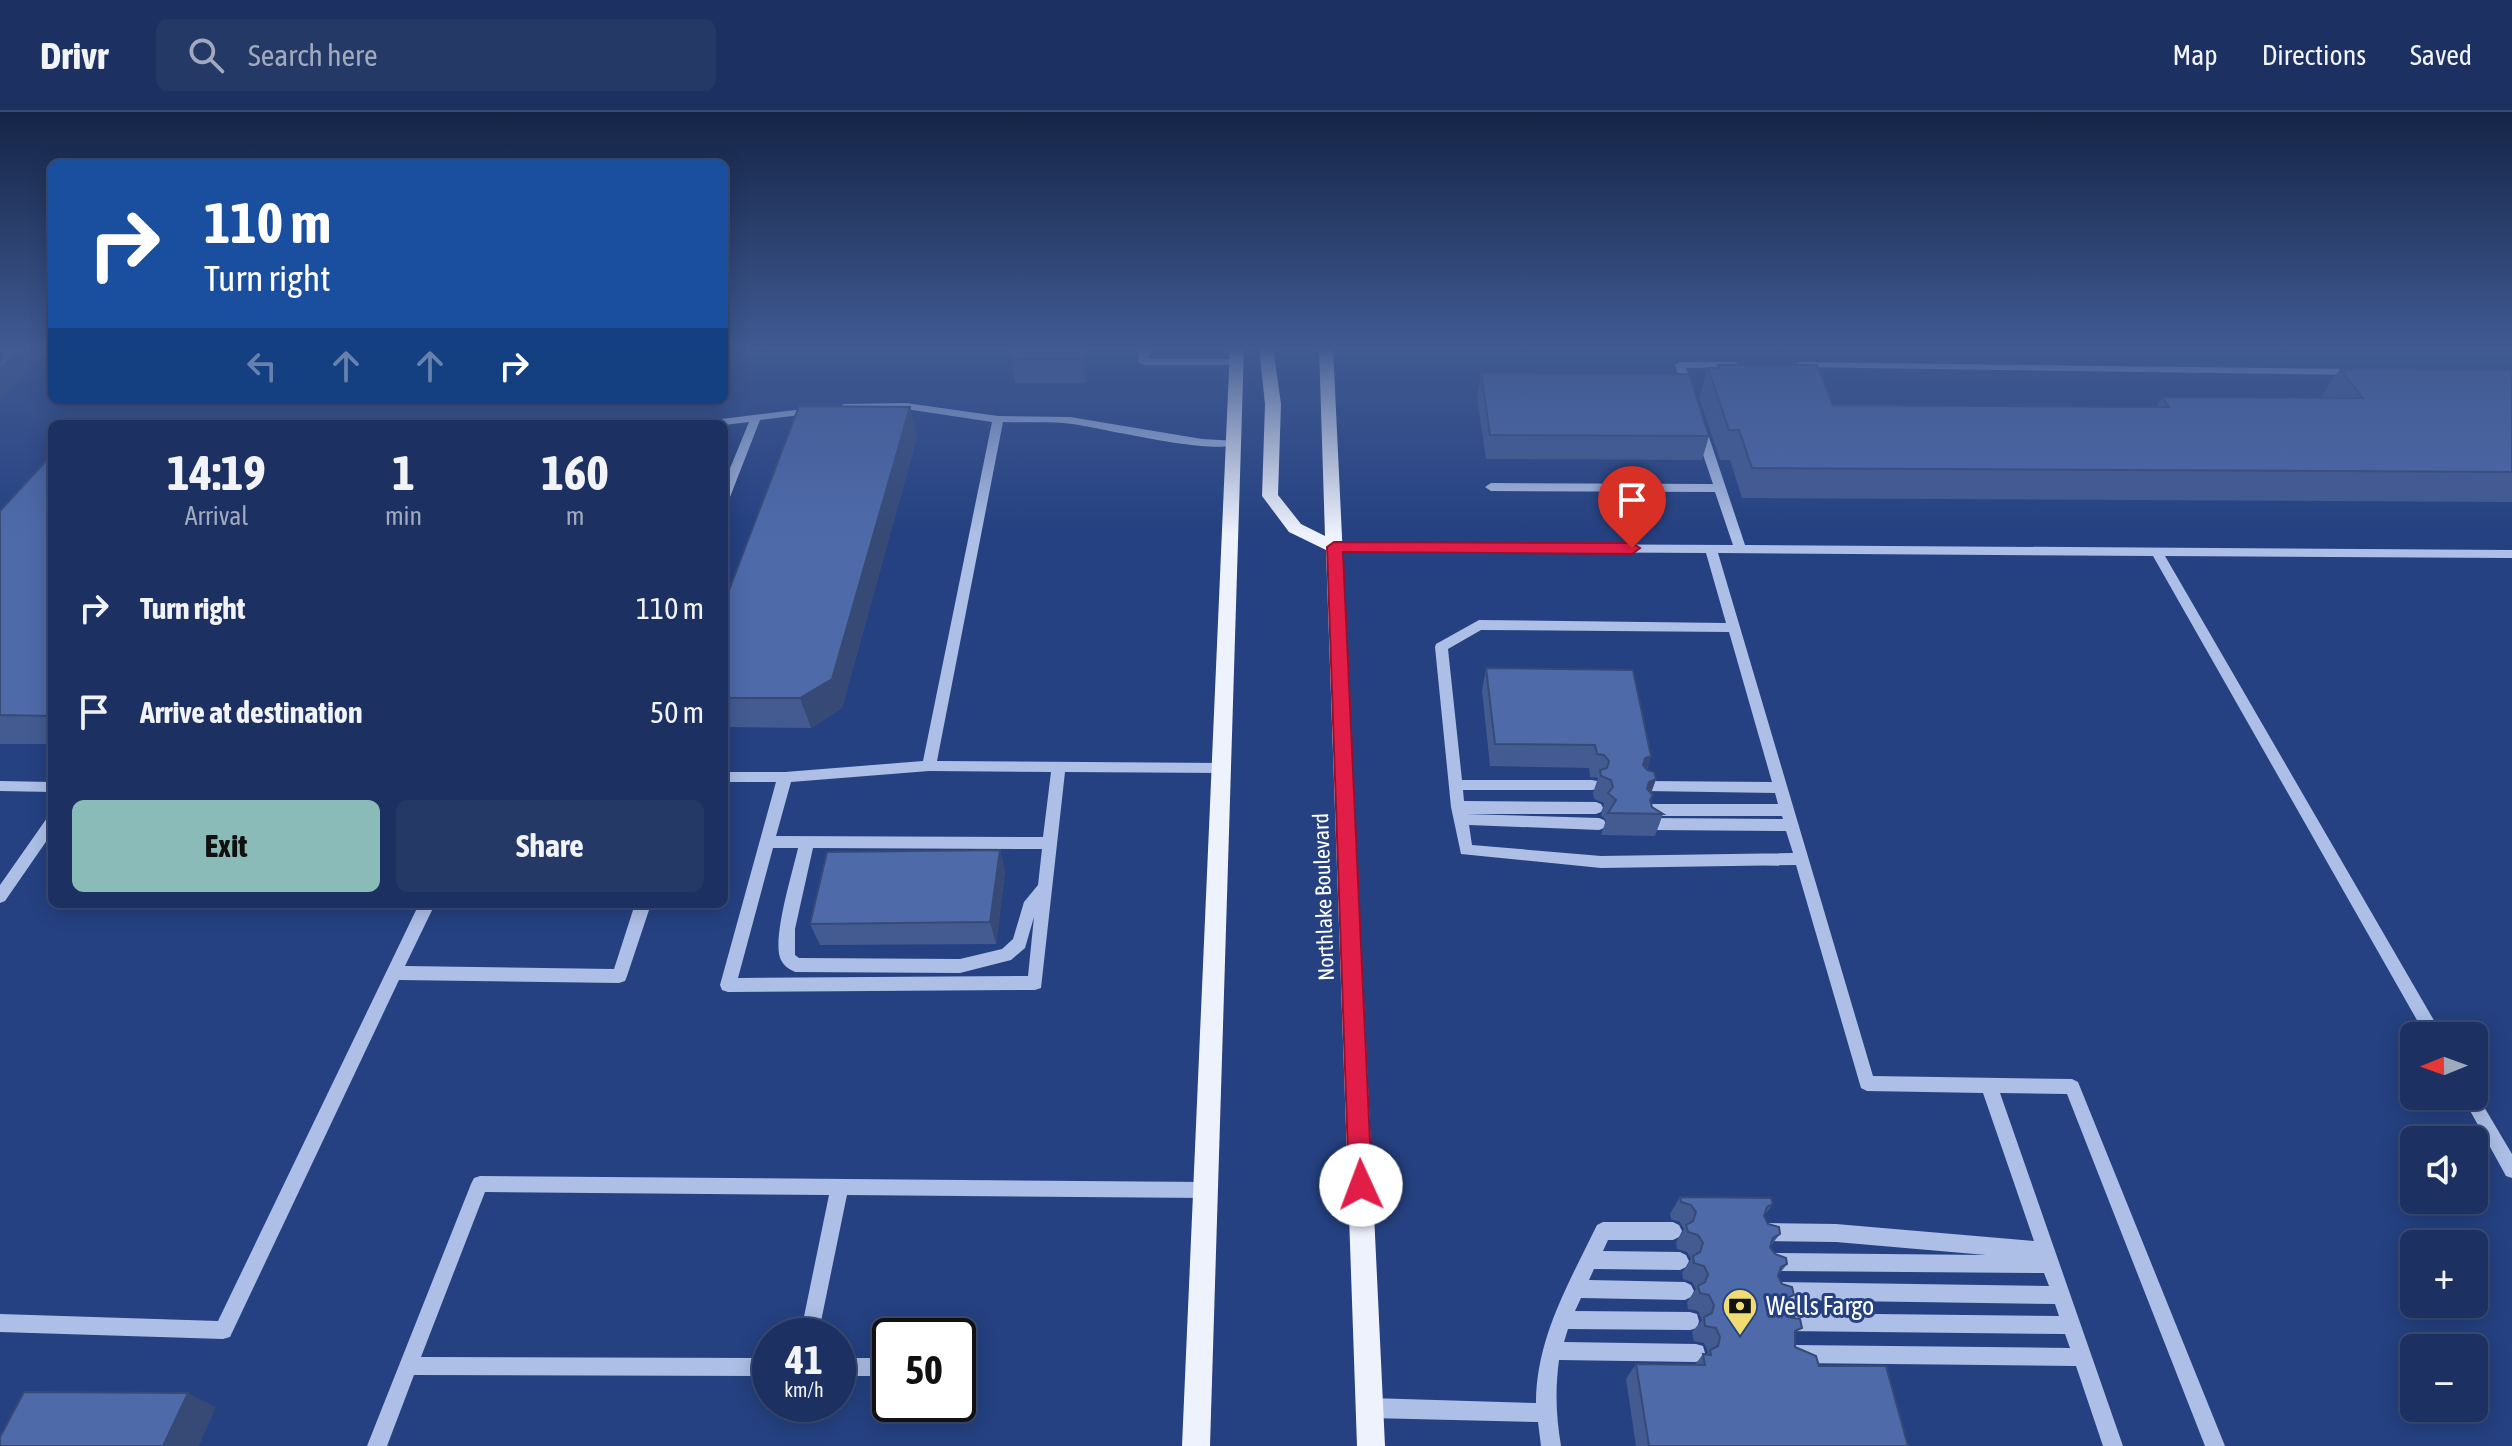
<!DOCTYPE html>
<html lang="en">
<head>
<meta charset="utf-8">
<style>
  body { margin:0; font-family:"Asap Condensed",sans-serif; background:#253967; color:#f1f3f6; height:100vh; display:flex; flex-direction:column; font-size:30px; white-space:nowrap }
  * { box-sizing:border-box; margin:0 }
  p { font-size:26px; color:#a0a9bd }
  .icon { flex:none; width:44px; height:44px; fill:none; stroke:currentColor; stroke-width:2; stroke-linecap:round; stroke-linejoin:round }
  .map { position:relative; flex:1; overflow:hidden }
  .sheet { position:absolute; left:48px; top:308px; width:680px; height:488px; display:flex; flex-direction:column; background:#1c3161; border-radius:12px; box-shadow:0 4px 20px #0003,0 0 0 2px #3a4c76 }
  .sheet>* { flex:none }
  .banner { position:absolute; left:48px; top:48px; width:680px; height:244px; border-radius:12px; box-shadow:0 4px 20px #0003,0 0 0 2px #3a4c76; background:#1a4fa0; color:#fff; overflow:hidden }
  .needle { width:52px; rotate:269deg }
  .tools { position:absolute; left:2400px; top:910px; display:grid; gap:16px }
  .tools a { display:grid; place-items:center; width:88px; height:88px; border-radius:12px; background:#1c3161; box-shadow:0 4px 20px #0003,0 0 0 2px #3a4c76; font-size:40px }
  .speed { position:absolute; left:752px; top:1206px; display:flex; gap:16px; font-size:40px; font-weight:700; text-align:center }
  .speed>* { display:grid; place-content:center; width:104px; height:104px; border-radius:50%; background:#1c3161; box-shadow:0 4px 20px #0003,0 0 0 2px #3a4c76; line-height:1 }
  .speed small { font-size:20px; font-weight:400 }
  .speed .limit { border:4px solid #111; border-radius:12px; background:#fff; color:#111 }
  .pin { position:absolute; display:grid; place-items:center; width:68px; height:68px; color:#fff; margin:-82px -34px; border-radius:50% 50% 50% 0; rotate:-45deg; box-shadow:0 0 8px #0007 }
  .pin .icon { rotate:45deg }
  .me { position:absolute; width:88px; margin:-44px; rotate:358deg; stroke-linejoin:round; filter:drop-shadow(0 0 6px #0008) }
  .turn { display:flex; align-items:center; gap:28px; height:168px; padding:0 24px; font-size:36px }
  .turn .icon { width:104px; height:104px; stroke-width:2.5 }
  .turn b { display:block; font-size:56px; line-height:68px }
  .lanes { display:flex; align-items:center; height:76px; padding:0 24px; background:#0003; justify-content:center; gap:40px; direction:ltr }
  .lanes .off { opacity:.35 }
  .eta { display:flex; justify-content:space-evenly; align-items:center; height:136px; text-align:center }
  .eta b { font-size:48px; font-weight:700; line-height:56px }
  .action { display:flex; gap:16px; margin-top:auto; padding:16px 24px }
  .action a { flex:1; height:92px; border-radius:12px; background:#8bbbb9; color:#111; font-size:32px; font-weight:700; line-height:92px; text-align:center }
  .action a+a { background:#253967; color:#f1f3f6 }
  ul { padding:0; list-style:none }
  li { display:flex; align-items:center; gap:24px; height:104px; padding:0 24px }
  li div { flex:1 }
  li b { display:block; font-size:30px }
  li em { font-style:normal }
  header { display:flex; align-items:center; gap:48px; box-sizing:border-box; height:112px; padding:0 40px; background:#1c3161; border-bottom:2px solid #3a4c76 }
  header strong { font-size:38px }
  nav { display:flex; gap:44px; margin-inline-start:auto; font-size:28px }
  .search { width:560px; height:72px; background:#253967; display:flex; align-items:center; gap:20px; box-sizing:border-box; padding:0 28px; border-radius:12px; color:#a0a9bd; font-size:30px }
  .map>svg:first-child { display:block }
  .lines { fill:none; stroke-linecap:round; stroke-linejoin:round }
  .minor { fill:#adbfe6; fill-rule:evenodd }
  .major { fill:#eef2fd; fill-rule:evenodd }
  .wall { fill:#435b91 }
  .shaded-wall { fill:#374a76 }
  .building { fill:#4e6aa9; stroke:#374a76; stroke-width:2 }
  .route { fill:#e11d48; stroke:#92132f; stroke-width:2 }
  .labels { text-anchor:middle; stroke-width:6; stroke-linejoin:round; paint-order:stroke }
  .street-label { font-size:22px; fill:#fff; stroke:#254181 }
  .near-poi-label { font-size:26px; fill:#fff; stroke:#254181; text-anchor:start }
</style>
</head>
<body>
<header>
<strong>Drivr</strong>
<div class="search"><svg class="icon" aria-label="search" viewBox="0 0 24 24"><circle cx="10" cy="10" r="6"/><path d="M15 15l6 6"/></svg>Search here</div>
<nav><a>Map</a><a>Directions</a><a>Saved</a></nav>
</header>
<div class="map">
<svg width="2512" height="1334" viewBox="0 0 2512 1334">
  <rect width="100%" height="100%" fill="#254181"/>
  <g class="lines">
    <path class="minor" d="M 1139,235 L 1149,235 L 1149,247 L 1236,247 L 1241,250 L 1236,253 L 1143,253 L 1138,250 Z
      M 1735,250 L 1740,253 L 1739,255 L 1686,256 L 1694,281 L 1689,284 L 1684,281 L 1675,253 L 1680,250 Z
      M 1800,250 L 2355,257 L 2360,260 L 2355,263 L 1796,255 L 1795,253 Z
      M 906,291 L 998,304 L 1070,305 L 1202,327 L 1237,329 L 1239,331 C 1218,345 1103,316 1072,312 C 1050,309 1026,311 1003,310 L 937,649 L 1222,651 L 1227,652 L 1229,656 L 1227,660 L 1222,661 L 1065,660 L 1041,876 L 1035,878 L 728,880 L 722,878 L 720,873 L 776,670 L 724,670 L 724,660 L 785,660 L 923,649 L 992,310 L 906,297 L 844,298 L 839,295 L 844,292 ZM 929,659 L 1051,660 L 1043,725 L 776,724 L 791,670 ZM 773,736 L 798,736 C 793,759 771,829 781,848 C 784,854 789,857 795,860 L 960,861 L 1011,848 L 1025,836 L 1034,805 L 1028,864 L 738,866 ZM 813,736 L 1042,737 L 1038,773 L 1024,790 L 1013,827 L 1002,837 L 960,847 L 799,846 L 795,843 L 795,817 Z
      M 812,296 L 818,299 L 816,301 L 760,308 L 730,385 L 724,389 L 724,371 L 749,310 L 724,313 L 695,312 L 697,310 Z
      M 1700,313 L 1706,316 L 1745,433 L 2512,438 L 2512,446 L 2165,444 L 2443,924 L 2426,924 L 2153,444 L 1718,441 L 1873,964 L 2072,967 L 2078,970 L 2225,1334 L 2205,1334 L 2067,982 L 2000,981 L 2123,1334 L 2103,1334 L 2076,1254 L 1794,1251 L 1787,1249 L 1785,1242 L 1787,1235 L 1794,1233 L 2070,1236 L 2065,1222 L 1783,1219 L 1776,1217 L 1774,1210 L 1776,1203 L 1783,1201 L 2059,1204 L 2055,1192 L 1776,1188 L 1770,1185 L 1767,1179 L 1770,1173 L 1776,1170 L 2049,1174 L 2044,1161 L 1769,1159 L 1763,1156 L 1760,1150 L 1763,1144 L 1769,1141 L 1986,1143 L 1836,1130 L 1764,1129 L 1758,1126 L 1755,1120 L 1758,1114 L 1764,1111 L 1836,1112 L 2034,1129 L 1983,981 L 1867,979 L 1861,976 L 1796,753 L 1601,756 L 1461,742 L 1451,695 L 1435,535 L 1436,532 L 1479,508 L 1726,511 L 1706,441 L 1334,439 L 1328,435 L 1334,431 L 1733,433 L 1715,380 L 1491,379 L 1485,375 L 1491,371 L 1713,372 L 1694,316 ZM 1481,518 L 1729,520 L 1772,670 L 1645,669 L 1640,670 L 1638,674 L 1640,678 L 1645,679 L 1775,681 L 1778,692 L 1649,692 L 1644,694 L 1642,698 L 1644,702 L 1649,704 L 1782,704 L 1783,707 L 1652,706 L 1647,708 L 1645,712 L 1647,716 L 1652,718 L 1786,719 L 1793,741 L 1601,744 L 1472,733 L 1469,713 L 1599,718 L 1604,716 L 1606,712 L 1604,708 L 1599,706 L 1466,702 L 1596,702 L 1601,700 L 1603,696 L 1601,692 L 1596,690 L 1464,689 L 1463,678 L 1592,678 L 1597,677 L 1599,673 L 1597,669 L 1592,668 L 1462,668 L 1448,537 Z
      M 0,669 L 52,670 L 52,680 L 0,679 Z
      M 52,704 L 52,721 L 5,789 L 0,791 L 0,773 L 47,706 Z
      M 419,792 L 435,792 L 405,854 L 614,857 L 635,792 L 651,792 L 627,864 L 625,869 L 619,871 L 399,868 L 230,1225 L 223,1227 L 0,1220 L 0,1202 L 218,1209 Z
      M 2474,978 L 2512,1042 L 2512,1066 L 2506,1064 L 2462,984 L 2474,984 Z
      M 480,1064 L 1206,1070 L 1212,1072 L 1215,1078 L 1212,1084 L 1206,1086 L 847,1083 L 818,1224 L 800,1224 L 829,1083 L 485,1080 L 421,1245 L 770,1246 L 770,1264 L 414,1263 L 387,1334 L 367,1334 L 471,1072 L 474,1066 Z
      M 1603,1110 L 1673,1110 L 1679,1113 L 1682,1119 L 1679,1125 L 1673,1128 L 1608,1128 L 1603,1139 L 1680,1140 L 1686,1143 L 1689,1149 L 1686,1155 L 1680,1158 L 1594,1157 L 1589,1168 L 1685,1170 L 1691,1173 L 1694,1179 L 1691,1185 L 1685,1188 L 1581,1186 L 1575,1199 L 1690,1200 L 1697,1202 L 1699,1209 L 1697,1216 L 1690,1218 L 1568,1217 L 1564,1230 L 1696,1232 L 1703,1234 L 1705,1241 L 1703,1248 L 1696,1250 L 1559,1248 C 1555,1278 1556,1304 1561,1334 L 1541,1334 L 1538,1310 L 1370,1306 L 1363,1303 L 1360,1296 L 1363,1289 L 1370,1286 L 1536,1291 C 1536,1226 1569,1171 1597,1113 Z
      M 838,1246 L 890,1246 L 890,1264 L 838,1264 Z
      M 958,1246 L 966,1248 L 968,1255 L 966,1262 L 959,1264 Z"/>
    <path class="major" d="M 1230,235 L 1244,235 L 1210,1334 L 1182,1334 Z
      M 1259,235 L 1273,235 L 1281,292 L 1278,383 L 1301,412 L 1325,424 L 1319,235 L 1333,235 L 1385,1334 L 1357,1334 L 1326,438 L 1289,420 L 1262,384 L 1265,292 Z"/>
  </g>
  <path class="wall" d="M 0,235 L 52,235 L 52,241 L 50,243 L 42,243 Z
    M 1090,235 L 1085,271 L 1015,271 L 1011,247 Z
    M 1718,253 L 1833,293 L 2156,295 L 2162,285 L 2320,286 L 2340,257 L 2512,258 L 2512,390 L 1742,386 L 1730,348 L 1720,348 L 1699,286 L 1708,256 L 1717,256 Z
    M 1481,261 L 1709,324 L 1702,348 L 1486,347 L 1477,285 Z
    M 910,295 L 917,325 L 842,596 L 811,616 L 724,615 L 724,486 L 726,486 Z
    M 52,349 L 52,632 L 0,632 L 0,399 Z
    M 1486,556 L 1651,644 L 1647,658 L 1656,667 L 1651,681 L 1653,683 L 1651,690 L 1652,695 L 1663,702 L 1655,724 L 1601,723 L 1606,708 L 1601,703 L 1604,692 L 1604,691 L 1594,687 L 1593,681 L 1598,666 L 1590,665 L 1589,656 L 1490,654 L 1482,579 Z
    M 1000,738 L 1005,760 L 996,832 L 820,833 L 810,812 Z
    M 1680,1085 L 1773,1092 L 1764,1104 L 1768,1112 L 1780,1122 L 1770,1135 L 1775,1142 L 1787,1152 L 1778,1164 L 1785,1193 L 1785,1195 L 1795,1223 L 1795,1235 L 1819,1254 L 1908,1334 L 1636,1334 L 1626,1267 L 1636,1252 L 1695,1253 L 1703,1242 L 1706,1243 L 1708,1240 L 1704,1231 L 1694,1229 L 1692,1220 L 1702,1208 L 1698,1199 L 1688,1197 L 1687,1190 L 1696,1177 L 1692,1170 L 1683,1167 L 1682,1161 L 1691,1147 L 1687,1140 L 1677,1137 L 1676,1130 L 1684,1117 L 1680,1110 L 1671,1107 L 1670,1102 Z"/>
  <path class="shaded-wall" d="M 22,235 L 36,235 L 42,243 L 0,288 L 0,258 Z
    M 43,235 L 52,235 L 52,241 L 50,243 Z
    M 1084,235 L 1090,235 L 1085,271 L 1083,247 Z
    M 910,295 L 917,325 L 842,596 L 811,616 L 800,586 Z
    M 1651,644 L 1644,666 L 1637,669 L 1645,646 Z
    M 1656,667 L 1648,689 L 1641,693 L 1649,670 Z
    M 1000,738 L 1005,760 L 996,832 L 990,810 Z
    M 188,1281 L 216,1295 L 199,1334 L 163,1334 Z"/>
  <path class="building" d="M 0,235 L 22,235 L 0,258 Z
    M 1014,235 L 1084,235 L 1083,247 L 1011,247 Z
    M 1718,253 L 1817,253 L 1833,293 L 2169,295 L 2162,285 L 2363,286 L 2340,257 L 2512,258 L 2512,360 L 1752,356 L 1739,318 L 1729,318 L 1708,256 L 1719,256 Z
    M 1481,261 L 1689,262 L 1709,324 L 1490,323 Z
    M 799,294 L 910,295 L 832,567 L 800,586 L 724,586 L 724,486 L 726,486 Z
    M 46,349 L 52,349 L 52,604 L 0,603 L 0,399 Z
    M 1486,556 L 1633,558 L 1651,644 L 1645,646 L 1643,653 L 1647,658 L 1654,660 L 1656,667 L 1649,670 L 1647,677 L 1653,683 L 1650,688 L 1652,695 L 1663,702 L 1608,701 L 1616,688 L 1608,681 L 1613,675 L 1611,668 L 1601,664 L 1600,658 L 1607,656 L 1609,649 L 1604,643 L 1597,642 L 1595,633 L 1495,632 Z
    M 1000,738 L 990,810 L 810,812 L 827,740 Z
    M 1680,1085 L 1771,1086 L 1773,1092 L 1767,1095 L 1764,1104 L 1768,1112 L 1779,1115 L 1780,1122 L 1773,1126 L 1770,1135 L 1775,1142 L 1786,1146 L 1787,1152 L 1781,1155 L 1778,1164 L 1782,1172 L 1792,1175 L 1794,1183 L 1787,1186 L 1785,1195 L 1789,1205 L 1800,1207 L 1802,1216 L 1795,1219 L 1795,1235 L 1816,1244 L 1819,1254 L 1886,1254 L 1908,1334 L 1649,1334 L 1636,1252 L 1705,1253 L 1703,1242 L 1711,1243 L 1710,1238 L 1718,1234 L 1720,1225 L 1716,1216 L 1705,1214 L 1704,1205 L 1712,1201 L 1714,1193 L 1709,1183 L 1700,1181 L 1698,1174 L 1705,1170 L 1708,1162 L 1704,1154 L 1694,1151 L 1693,1144 L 1700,1140 L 1703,1131 L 1698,1123 L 1688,1120 L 1686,1113 L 1693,1109 L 1696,1100 L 1691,1093 L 1681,1090 Z
    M 24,1280 L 188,1281 L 163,1334 L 0,1334 L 0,1325 Z"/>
  <linearGradient id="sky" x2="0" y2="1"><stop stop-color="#142447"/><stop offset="0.56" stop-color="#405a92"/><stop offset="1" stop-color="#405a92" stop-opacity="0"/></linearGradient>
  <rect width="2512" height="422" fill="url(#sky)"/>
  <path class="route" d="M 1334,430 L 1632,431 L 1640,436 L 1632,442 L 1343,440 L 1372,1073 L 1369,1080 L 1361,1084 L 1353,1080 L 1349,1073 L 1327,435 Z"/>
  <defs>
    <g id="bank-pin" transform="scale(1.8)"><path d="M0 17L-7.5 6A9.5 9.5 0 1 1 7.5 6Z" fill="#f0dc71" stroke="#254181"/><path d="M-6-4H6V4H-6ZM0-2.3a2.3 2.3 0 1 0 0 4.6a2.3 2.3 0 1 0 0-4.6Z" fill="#111"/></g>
  </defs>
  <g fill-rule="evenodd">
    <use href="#bank-pin" x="1740" y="1194"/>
  </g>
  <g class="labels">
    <g class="street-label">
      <text transform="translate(1323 785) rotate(-92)" y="8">Northlake Boulevard</text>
    </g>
    <g class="near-poi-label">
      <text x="1766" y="1203">Wells Fargo</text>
    </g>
  </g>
</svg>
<div class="tools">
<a><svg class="needle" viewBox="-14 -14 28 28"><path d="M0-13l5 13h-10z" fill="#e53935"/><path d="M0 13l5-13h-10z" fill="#a0a9bd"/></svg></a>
<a><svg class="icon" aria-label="sound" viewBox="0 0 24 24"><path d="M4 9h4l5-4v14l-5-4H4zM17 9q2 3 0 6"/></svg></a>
<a>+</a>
<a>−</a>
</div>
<div class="speed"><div>41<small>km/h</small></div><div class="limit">50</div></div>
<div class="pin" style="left:1632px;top:436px;background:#d93025"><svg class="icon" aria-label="arrive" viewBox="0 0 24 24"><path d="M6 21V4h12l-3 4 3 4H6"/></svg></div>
<svg class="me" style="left:1361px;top:1073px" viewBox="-20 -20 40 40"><circle r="19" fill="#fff"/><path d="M0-13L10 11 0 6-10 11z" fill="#e11d48"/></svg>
<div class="banner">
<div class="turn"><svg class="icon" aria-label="right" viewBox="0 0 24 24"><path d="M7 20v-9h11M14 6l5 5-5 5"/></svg><div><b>110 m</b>Turn right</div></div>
<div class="lanes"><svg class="icon off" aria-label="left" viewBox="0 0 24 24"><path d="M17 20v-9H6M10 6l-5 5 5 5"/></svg><svg class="icon off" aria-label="ahead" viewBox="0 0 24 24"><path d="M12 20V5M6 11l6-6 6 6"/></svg><svg class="icon off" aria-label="ahead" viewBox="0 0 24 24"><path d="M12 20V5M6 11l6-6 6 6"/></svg><svg class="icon" aria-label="right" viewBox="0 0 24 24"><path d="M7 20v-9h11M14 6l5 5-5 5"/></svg></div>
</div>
<section class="sheet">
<div class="eta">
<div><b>14:19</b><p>Arrival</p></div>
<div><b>1</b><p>min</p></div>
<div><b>160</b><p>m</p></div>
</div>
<ul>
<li><svg class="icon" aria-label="right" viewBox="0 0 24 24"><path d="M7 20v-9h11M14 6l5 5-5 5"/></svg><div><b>Turn right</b></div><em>110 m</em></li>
<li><svg class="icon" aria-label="arrive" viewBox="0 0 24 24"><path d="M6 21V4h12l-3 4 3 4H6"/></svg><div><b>Arrive at destination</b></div><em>50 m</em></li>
</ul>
<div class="action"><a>Exit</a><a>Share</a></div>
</section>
</div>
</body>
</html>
